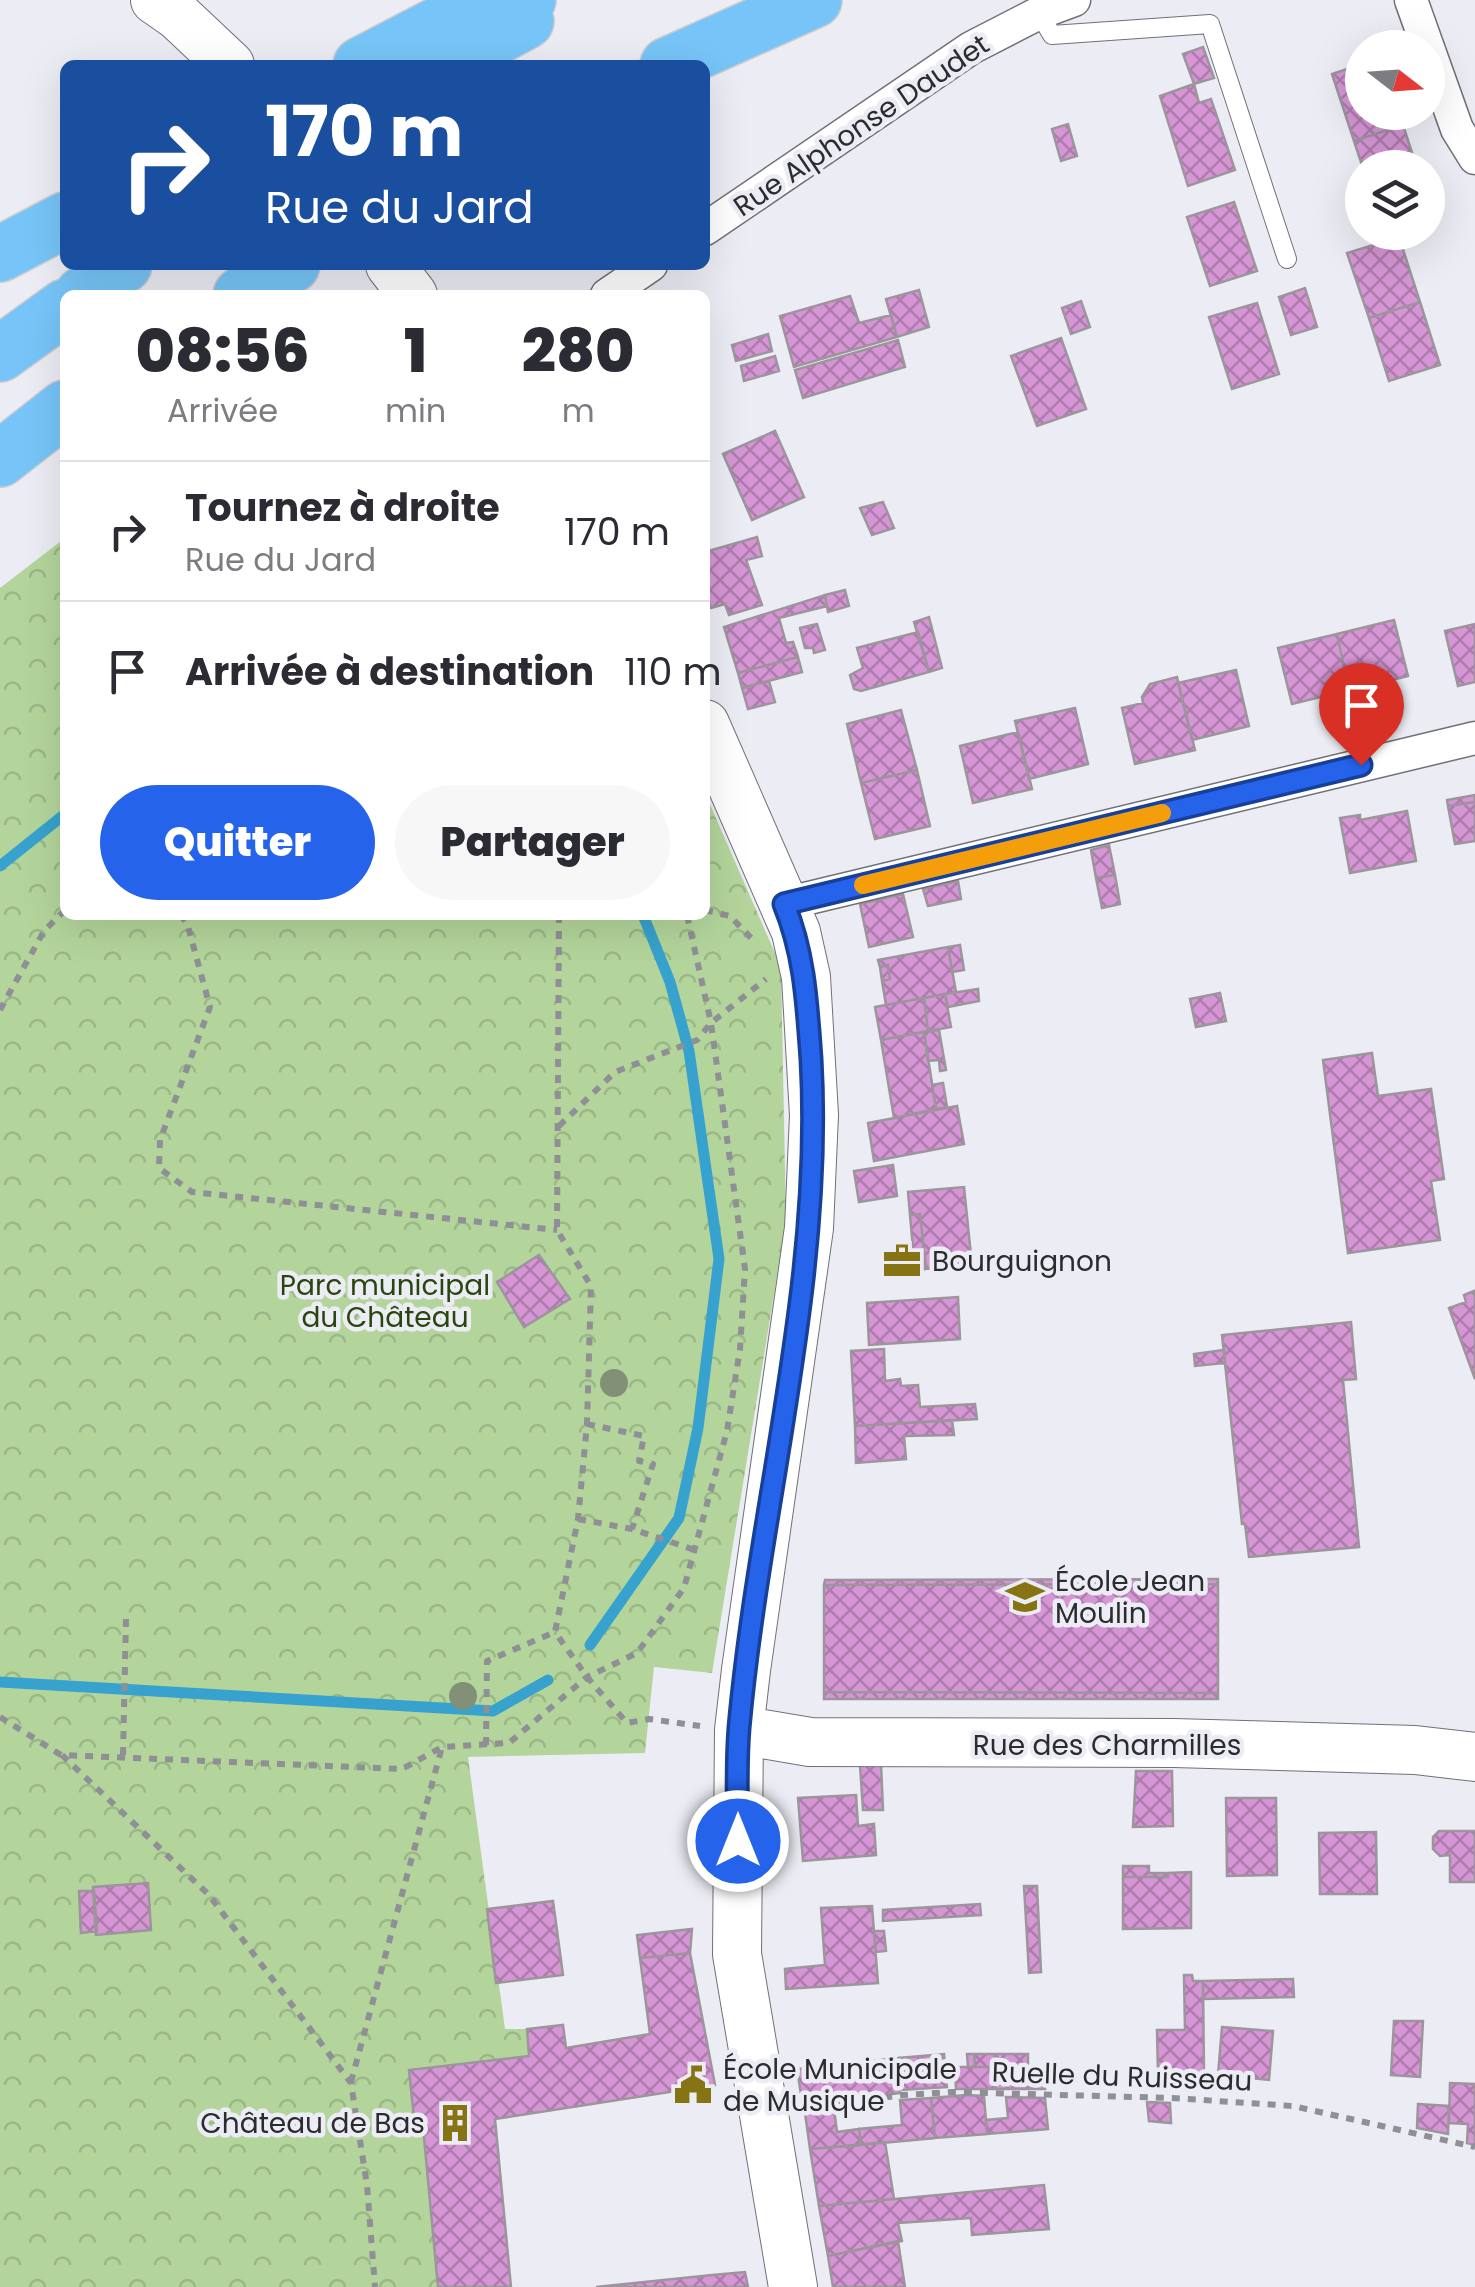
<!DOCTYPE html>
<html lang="fr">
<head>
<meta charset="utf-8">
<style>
  body { margin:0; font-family:Poppins,sans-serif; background:#f7f7f7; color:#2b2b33; height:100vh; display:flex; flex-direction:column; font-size:38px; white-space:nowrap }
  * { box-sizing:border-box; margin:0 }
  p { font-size:32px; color:#7c7c81 }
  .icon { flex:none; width:55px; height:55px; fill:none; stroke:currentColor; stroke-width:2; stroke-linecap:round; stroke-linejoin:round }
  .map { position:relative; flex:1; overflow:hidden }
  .sheet { position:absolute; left:60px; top:290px; width:650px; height:630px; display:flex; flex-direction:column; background:#fff; border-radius:15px; box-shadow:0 10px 40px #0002 }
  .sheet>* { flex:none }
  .top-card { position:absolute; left:60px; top:60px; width:650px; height:210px; border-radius:15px; box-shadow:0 10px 40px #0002; background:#1a4fa0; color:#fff; overflow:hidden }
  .needle { width:65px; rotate:107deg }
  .buttons { position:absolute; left:1345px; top:30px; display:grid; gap:20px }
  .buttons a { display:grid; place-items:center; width:100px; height:100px; border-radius:50%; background:#fff; box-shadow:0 10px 40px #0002; font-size:50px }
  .pin { position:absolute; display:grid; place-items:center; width:85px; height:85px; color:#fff; margin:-102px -42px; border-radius:50% 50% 50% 0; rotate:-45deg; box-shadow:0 0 10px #0007 }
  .pin .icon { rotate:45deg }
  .me { position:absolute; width:110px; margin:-55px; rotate:0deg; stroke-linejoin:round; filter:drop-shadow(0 0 8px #0008) }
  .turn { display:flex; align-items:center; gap:35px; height:210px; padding:0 40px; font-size:45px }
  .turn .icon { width:130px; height:130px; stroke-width:2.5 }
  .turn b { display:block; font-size:70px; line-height:85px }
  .eta { display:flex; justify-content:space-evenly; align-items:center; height:170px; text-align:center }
  .eta b { font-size:60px; font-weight:800; line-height:70px }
  .button { display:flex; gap:20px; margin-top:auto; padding:20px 40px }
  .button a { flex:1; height:115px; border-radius:60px; background:#2563eb; color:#fff; font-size:40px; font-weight:800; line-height:115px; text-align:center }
  .button a+a { background:#f7f7f7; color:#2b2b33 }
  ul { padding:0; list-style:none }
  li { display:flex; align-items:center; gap:30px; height:140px; padding:0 40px; border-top:2px solid #e1e1e2 }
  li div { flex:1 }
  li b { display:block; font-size:38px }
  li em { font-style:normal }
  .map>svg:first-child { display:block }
  .park { fill:url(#park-crowns) }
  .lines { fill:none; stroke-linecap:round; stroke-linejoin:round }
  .stream { stroke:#38a2ce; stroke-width:11 }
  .building { fill:url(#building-cross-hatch); stroke:#9c959c; stroke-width:2.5 }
  .lane-casing { stroke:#717079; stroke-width:20 }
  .street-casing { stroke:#717079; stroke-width:35 }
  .secondary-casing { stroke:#717079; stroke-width:50 }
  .highway-casing { stroke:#cccccd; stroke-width:58 }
  .path { stroke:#8f8f95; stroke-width:6; stroke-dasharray:8 8; stroke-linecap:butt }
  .lane { stroke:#fff; stroke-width:18 }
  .street { stroke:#fff; stroke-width:32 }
  .secondary { stroke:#fff; stroke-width:48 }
  .highway { stroke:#77c5f8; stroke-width:55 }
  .tree { fill:#819076 }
  .route-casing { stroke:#184099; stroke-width:25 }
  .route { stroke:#2563eb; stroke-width:18 }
  .slow { stroke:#f59e0b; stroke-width:18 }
  .labels { text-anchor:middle; stroke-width:9; stroke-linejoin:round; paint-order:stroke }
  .street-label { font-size:28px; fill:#2c2c2f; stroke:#ececf5 }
  .poi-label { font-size:28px; fill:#2c2c2f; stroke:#ececf5; text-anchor:start }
  .park-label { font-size:28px; fill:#2a450e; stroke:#ececf5 }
</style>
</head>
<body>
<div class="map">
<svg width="1475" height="2287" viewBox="0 0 1475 2287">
  <defs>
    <pattern id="park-crowns" width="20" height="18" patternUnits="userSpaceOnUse" patternTransform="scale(2.5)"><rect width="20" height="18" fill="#b3d59b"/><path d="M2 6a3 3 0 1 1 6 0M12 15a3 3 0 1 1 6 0" fill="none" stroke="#9ab786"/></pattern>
    <pattern id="building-cross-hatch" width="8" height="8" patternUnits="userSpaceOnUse" patternTransform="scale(2.5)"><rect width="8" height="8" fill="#d696d5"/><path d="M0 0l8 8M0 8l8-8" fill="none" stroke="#ae7bad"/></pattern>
  </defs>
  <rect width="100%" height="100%" fill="#ececf5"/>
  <path class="park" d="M 65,538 L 65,915 L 705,915 L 705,793 L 781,967 L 786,1221 L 712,1673 L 654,1667 L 645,1753 L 468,1757 L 505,2029 L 527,2029 L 529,2056 L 409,2071 L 415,2127 L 423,2127 L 438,2287 L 0,2287 L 0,588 Z"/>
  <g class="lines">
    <path class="stream" d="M 0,866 L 65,814
      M 590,1645 L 679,1518 L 698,1428 L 719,1259 L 689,1051 L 670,982 L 643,915
      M 0,1682 L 493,1711 L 548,1680"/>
  </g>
  <path class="building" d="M 1203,47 L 1214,78 L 1194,84 L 1183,54 Z
    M 1362,64 L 1362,112 L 1399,112 L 1403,125 L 1354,141 L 1332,74 Z
    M 1194,84 L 1199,103 L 1211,99 L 1235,170 L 1188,186 L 1160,96 Z
    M 1068,124 L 1077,156 L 1061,161 L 1052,129 Z
    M 1403,125 L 1417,168 L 1363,168 L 1354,141 Z
    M 1234,202 L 1257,271 L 1210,286 L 1187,217 Z
    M 1399,237 L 1420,302 L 1369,318 L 1347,253 Z
    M 1305,288 L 1317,327 L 1291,335 L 1279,297 Z
    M 919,290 L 929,327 L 897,337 L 886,299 Z
    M 850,296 L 859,323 L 891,315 L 897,337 L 794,367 L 780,316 Z
    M 1081,301 L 1090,327 L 1071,334 L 1062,308 Z
    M 1420,302 L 1440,365 L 1389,381 L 1369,318 Z
    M 1257,303 L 1279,374 L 1232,389 L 1209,317 Z
    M 768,334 L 772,351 L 736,361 L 732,345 Z
    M 1061,338 L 1086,409 L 1037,426 L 1011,356 Z
    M 898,340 L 905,367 L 803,398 L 795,370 Z
    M 775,356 L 779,371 L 744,381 L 741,366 Z
    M 775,431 L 804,497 L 752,520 L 723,454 Z
    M 883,502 L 894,528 L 872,535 L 860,508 Z
    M 757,537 L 762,556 L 746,560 L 762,605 L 729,615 L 725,604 L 711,608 L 705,591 L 705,552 Z
    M 845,590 L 849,606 L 828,612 L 825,595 Z
    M 825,595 L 827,606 L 779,618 L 786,643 L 793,642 L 798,657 L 738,673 L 724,627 Z
    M 929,617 L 942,668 L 929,672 L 914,622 Z
    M 1394,620 L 1408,676 L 1349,690 L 1337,634 Z
    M 817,624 L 825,650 L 814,653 L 813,648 L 805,648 L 800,628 Z
    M 1475,624 L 1475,682 L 1458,686 L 1445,631 Z
    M 918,632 L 929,672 L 861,691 L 854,689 L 850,675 L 863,668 L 857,648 Z
    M 1337,634 L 1349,690 L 1292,704 L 1278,648 Z
    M 798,657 L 802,672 L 742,688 L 738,673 Z
    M 1236,670 L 1249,726 L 1192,740 L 1178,683 Z
    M 1177,677 L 1195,750 L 1135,764 L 1122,708 L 1143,703 L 1142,697 L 1150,684 Z
    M 769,681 L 775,702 L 748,709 L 742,688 Z
    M 1075,708 L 1088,764 L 1029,779 L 1015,721 Z
    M 901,710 L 917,770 L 861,783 L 847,724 Z
    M 1018,732 L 1032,789 L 973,803 L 960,746 Z
    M 917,770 L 930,826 L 875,839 L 861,783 Z
    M 1475,795 L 1475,802 L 1448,806 L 1447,800 Z
    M 1475,802 L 1475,841 L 1455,844 L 1448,806 Z
    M 1407,811 L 1416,861 L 1350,873 L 1340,818 L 1360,815 L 1360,820 Z
    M 1109,845 L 1115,875 L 1096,878 L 1091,850 Z
    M 1115,875 L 1120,904 L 1102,908 L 1096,878 Z
    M 958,881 L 961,899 L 928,906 L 923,889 Z
    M 903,894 L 913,937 L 869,947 L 860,904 Z
    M 960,945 L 964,970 L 952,972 L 948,947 Z
    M 948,947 L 956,992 L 886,1005 L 882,981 L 890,979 L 888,965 L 880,967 L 878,960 Z
    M 888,965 L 890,979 L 882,981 L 880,967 Z
    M 978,989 L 979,1001 L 948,1007 L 945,994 Z
    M 1220,993 L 1226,1021 L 1196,1027 L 1190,999 Z
    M 945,994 L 951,1027 L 928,1031 L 924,998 Z
    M 924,998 L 928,1031 L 881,1040 L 875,1007 Z
    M 939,1030 L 946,1070 L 940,1071 L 939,1060 L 928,1061 L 924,1032 Z
    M 924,1032 L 936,1109 L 894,1118 L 881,1040 Z
    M 1372,1053 L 1378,1096 L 1431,1089 L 1444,1179 L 1431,1181 L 1440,1240 L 1348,1253 L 1323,1060 Z
    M 943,1083 L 947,1107 L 936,1109 L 932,1085 Z
    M 957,1106 L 964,1144 L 874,1161 L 868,1123 Z
    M 893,1165 L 897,1196 L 859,1202 L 854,1171 Z
    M 964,1187 L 972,1265 L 926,1269 L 920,1214 L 910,1215 L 908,1192 Z
    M 920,1214 L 926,1269 L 915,1270 L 910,1215 Z
    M 539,1255 L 570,1299 L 524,1327 L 497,1282 Z
    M 1474,1291 L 1475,1294 L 1475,1379 L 1449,1308 L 1466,1302 L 1464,1295 Z
    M 958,1297 L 960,1339 L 869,1345 L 867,1303 Z
    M 1351,1322 L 1356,1379 L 1343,1380 L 1359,1547 L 1249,1557 L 1245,1524 L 1242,1524 L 1222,1335 Z
    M 884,1349 L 885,1381 L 900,1379 L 901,1386 L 918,1385 L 920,1407 L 975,1404 L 977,1419 L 855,1426 L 851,1351 Z
    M 1224,1350 L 1225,1363 L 1195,1366 L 1194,1354 Z
    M 952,1420 L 954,1435 L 904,1436 L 906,1459 L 856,1463 L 855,1426 Z
    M 1218,1579 L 1218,1584 L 824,1585 L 825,1580 Z
    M 1218,1584 L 1218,1693 L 824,1692 L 824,1585 Z
    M 824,1692 L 1218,1693 L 1218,1699 L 824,1699 Z
    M 881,1764 L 883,1810 L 863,1810 L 860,1765 Z
    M 1136,1771 L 1172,1771 L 1173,1826 L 1133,1827 Z
    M 856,1795 L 858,1826 L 874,1824 L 876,1855 L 803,1861 L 798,1798 Z
    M 1226,1798 L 1276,1798 L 1277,1875 L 1227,1876 Z
    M 1439,1831 L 1475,1831 L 1475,1882 L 1450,1882 L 1450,1855 L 1440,1856 L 1433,1849 L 1433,1837 Z
    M 1376,1832 L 1377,1894 L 1320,1894 L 1319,1833 Z
    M 1123,1866 L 1149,1866 L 1149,1873 L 1168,1873 L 1168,1877 L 1123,1877 Z
    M 1191,1872 L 1191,1928 L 1123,1929 L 1123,1877 L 1168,1877 L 1168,1873 Z
    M 148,1883 L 151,1930 L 96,1935 L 93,1887 Z
    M 1024,1886 L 1037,1886 L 1041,1972 L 1029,1973 Z
    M 79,1891 L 94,1891 L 97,1931 L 81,1933 Z
    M 553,1901 L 563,1975 L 496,1983 L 487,1909 Z
    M 980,1904 L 981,1915 L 883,1921 L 883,1910 Z
    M 872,1906 L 878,1983 L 786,1989 L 785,1969 L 825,1965 L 821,1908 Z
    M 692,1929 L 690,1953 L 640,1958 L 637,1935 Z
    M 874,1931 L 884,1931 L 886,1951 L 876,1952 Z
    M 690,1953 L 715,2085 L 495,2119 L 511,2287 L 438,2287 L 423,2127 L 415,2128 L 409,2070 L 529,2056 L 527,2029 L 563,2025 L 566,2048 L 650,2034 L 640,1958 Z
    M 1184,1975 L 1192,1975 L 1193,1981 L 1203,1981 L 1204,2075 L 1158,2075 L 1157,2030 L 1185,2030 Z
    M 1293,1979 L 1294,1997 L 1203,1999 L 1203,1981 Z
    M 1394,2021 L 1423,2021 L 1420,2077 L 1391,2075 Z
    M 1222,2027 L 1273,2031 L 1269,2080 L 1218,2075 Z
    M 944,2054 L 947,2087 L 901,2090 L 899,2058 Z
    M 967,2054 L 974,2054 L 975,2067 L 968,2067 Z
    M 974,2054 L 994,2054 L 995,2067 L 975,2067 Z
    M 994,2054 L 1028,2054 L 1028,2070 L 1044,2069 L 1045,2089 L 996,2089 Z
    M 899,2058 L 900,2093 L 803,2107 L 797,2069 Z
    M 955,2067 L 995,2067 L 996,2089 L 956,2089 Z
    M 1450,2083 L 1475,2084 L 1475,2145 L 1467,2143 L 1468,2124 L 1449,2123 Z
    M 967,2095 L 984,2096 L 987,2134 L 935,2138 L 931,2098 Z
    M 1006,2097 L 1045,2098 L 1048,2129 L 987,2134 L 986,2120 L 1008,2118 Z
    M 931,2098 L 935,2138 L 861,2145 L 859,2129 L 902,2125 L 900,2100 Z
    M 1147,2102 L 1170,2103 L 1171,2123 L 1149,2121 Z
    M 1418,2104 L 1449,2106 L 1448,2134 L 1417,2128 Z
    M 834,2109 L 837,2132 L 859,2129 L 861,2145 L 810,2149 L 805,2113 Z
    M 885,2142 L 894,2199 L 819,2206 L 810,2149 Z
    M 1044,2185 L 1049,2229 L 972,2235 L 971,2218 L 898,2223 L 902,2241 L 828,2256 L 819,2206 Z
    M 898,2241 L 905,2287 L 833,2287 L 828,2256 Z
    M 745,2272 L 748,2287 L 596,2287 L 712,2275 Z"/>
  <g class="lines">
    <g class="lane-casing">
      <path id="lane" d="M 1039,13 L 1052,35 L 1210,24 L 1287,259"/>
    </g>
    <g class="street-casing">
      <path id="street" d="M 1411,0 L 1457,129 L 1475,158
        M 705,229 L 971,48 L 1039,13 L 1074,0
        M 607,295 L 651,265
        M 784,904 L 1475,738"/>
    </g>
    <g class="secondary-casing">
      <path id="secondary" d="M 155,0 L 178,16 L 230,65
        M 390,265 L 413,295
        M 705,724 L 796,932 L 806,977 L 814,1115 L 809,1228 L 746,1670 L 739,1730 L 737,1954 L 793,2287
        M 739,1730 L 810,1742 L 1174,1743 L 1415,1750 L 1475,1757"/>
    </g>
    <g class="highway-casing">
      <path id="highway" d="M 361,65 L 455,16 L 528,0
        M 445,65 L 526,21
        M 668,65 L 814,0
        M 0,254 L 65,220
        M 82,295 L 124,265
        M 241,295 L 292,265
        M 0,354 L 65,307
        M 0,459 L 65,408"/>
    </g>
    <path class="path" d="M 705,910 L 730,916 L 751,938
      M 180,915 L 187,923 L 210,1007 L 160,1140 L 159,1168 L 192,1192 L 557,1230
      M 559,915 L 557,1230 L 591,1286 L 587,1424 L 578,1519 L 555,1632 L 587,1677 L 627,1723 L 649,1719 L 700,1726
      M 0,1010 L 44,931 L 65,910
      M 559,1126 L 615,1072 L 697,1040 L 711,1023 L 766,979
      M 587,1424 L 644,1436 L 639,1461 L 653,1464 L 632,1529
      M 578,1519 L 632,1529 L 695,1550
      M 0,1717 L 61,1755 L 402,1769 L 442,1747 L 509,1743 L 587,1677 L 637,1653 L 684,1588 L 727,1431 L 740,1349 L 745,1269 L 711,1023 L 687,915
      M 486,1745 L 487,1661 L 555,1632
      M 62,1755 L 209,1895 L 351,2083 L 367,2185 L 375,2287
      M 123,1755 L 126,1619
      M 351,2082 L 442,1747
      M 805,2109 L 902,2095 L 952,2092 L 1172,2098 L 1293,2106 L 1475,2147"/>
    <use href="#lane" class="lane"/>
    <use href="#street" class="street"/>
    <use href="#secondary" class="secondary"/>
    <use href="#highway" class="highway"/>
  </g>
  <g class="tree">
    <circle cx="614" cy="1383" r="14"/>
    <circle cx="463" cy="1696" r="14"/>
  </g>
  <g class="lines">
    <g class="route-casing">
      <path id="route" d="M 738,1841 C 737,1803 736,1765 739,1728 C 759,1505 824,1284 811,1059 C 807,1005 805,955 784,904 L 1361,765"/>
    </g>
    <use href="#route" class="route"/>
    <path class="slow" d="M 863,885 L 1162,813"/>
  </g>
  <defs>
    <g id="office-bare" transform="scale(3)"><path d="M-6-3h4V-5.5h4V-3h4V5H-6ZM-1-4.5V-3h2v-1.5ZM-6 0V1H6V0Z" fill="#867314" stroke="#ececf5" stroke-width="2.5" paint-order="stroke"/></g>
    <g id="school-bare" transform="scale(3)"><path d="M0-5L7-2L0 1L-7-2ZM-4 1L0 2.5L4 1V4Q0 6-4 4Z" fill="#867314" stroke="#ececf5" stroke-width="2.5" paint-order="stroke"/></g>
    <g id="civic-bare" transform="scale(3)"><path d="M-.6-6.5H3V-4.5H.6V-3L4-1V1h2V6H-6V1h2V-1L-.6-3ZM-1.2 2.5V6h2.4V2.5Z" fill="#867314" stroke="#ececf5" stroke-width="2.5" paint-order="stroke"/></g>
    <g id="building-bare" transform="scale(3)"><path d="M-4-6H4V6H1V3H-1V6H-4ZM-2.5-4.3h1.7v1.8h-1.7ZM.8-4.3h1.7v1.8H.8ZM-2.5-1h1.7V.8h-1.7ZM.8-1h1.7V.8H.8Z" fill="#867314" stroke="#ececf5" stroke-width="2.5" paint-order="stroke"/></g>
  </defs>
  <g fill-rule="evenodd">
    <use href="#office-bare" x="902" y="1261"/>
    <use href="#school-bare" x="1025" y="1597"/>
    <use href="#civic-bare" x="693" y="2085"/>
    <use href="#building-bare" x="455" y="2123"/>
  </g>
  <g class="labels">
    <g class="street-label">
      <text transform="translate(861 125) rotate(-34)" y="10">Rue Alphonse Daudet</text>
      <text x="1107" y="1755">Rue des Charmilles</text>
      <text transform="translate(1122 2076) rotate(2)" y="10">Ruelle du Ruisseau</text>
    </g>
    <g class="poi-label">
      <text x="932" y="1271">Bourguignon</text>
      <text x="1055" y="1591">École Jean<tspan x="1055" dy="32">Moulin</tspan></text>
      <text x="723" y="2079">École Municipale<tspan x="723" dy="32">de Musique</tspan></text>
      <text x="425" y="2133" text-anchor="end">Château de Bas</text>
    </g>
    <g class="park-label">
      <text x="385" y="1295">Parc municipal<tspan x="385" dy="32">du Château</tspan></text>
    </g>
  </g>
</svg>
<div class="buttons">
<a><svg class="needle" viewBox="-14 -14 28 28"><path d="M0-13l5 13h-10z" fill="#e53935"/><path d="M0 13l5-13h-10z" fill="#7c7c81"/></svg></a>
<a><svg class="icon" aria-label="layers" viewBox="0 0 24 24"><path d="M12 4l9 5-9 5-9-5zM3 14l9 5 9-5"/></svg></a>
</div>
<div class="pin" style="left:1361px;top:765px;background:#d93025"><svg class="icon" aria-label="arrive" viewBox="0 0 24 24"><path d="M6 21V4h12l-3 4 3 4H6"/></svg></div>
<svg class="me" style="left:738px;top:1841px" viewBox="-20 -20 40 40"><circle r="17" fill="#2563eb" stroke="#fff" stroke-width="3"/><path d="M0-11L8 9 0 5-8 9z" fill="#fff"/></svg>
<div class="top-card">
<div class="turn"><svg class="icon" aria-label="right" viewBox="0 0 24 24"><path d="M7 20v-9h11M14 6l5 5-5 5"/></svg><div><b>170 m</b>Rue du Jard</div></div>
</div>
<section class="sheet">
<div class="eta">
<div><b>08:56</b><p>Arrivée</p></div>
<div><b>1</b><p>min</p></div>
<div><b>280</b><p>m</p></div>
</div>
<ul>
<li><svg class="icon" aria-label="right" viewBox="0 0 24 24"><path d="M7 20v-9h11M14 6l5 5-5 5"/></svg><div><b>Tournez à droite</b><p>Rue du Jard</p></div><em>170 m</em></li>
<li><svg class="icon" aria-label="arrive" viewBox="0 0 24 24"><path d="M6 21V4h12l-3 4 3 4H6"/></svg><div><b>Arrivée à destination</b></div><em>110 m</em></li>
</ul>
<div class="button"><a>Quitter</a><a>Partager</a></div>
</section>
</div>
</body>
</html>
